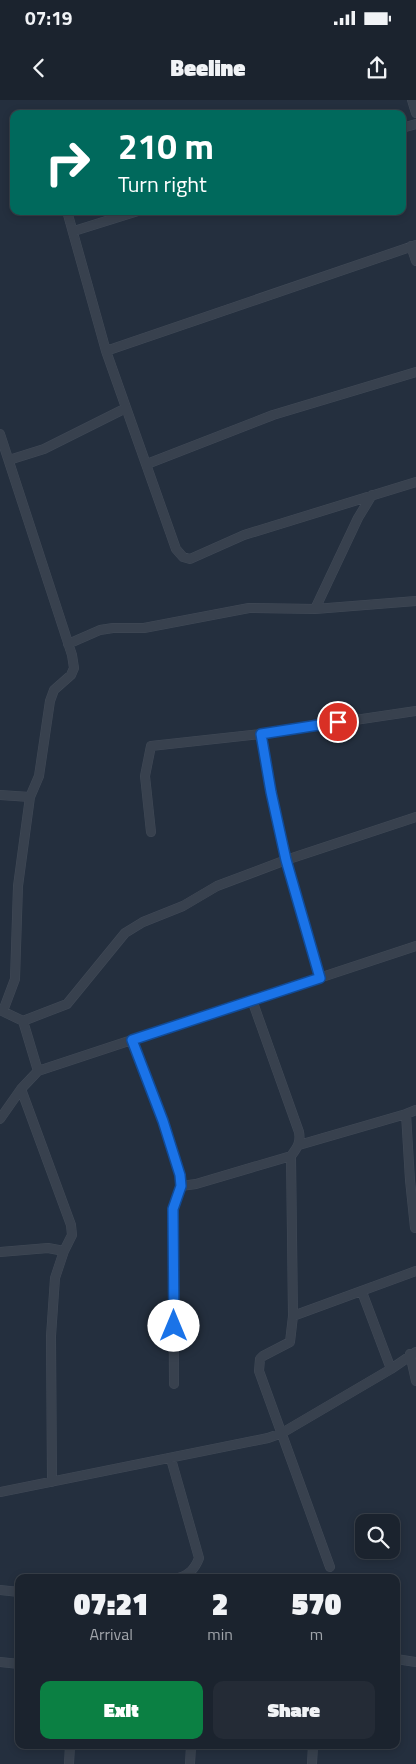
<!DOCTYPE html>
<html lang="en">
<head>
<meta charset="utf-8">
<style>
  body { margin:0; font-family:"Titillium Web",sans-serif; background:#242b36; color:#f1f3f6; height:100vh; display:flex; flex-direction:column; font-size:19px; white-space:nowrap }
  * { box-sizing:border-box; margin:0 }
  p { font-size:16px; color:#a0a4aa }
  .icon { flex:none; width:28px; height:28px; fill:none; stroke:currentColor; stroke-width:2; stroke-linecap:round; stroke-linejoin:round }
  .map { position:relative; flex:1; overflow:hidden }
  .details { position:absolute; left:15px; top:1474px; width:385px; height:175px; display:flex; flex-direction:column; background:#1b232e; border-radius:10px; box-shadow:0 2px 8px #0003,0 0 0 1px #39404a }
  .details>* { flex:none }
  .top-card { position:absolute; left:10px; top:10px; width:396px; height:105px; border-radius:10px; box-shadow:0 2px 8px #0003,0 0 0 1px #39404a; background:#00695c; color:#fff; overflow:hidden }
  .controls { position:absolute; left:355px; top:1414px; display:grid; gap:10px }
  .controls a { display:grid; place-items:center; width:45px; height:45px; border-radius:10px; background:#1b232e; box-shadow:0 2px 8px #0003,0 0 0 1px #39404a; font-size:25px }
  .pin { position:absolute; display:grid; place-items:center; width:42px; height:42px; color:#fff; margin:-21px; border:2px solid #fff; border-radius:50%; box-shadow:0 1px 5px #0007 }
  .me { position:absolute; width:55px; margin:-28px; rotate:0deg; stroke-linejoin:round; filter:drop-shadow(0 0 4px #0008) }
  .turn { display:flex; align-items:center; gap:18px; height:105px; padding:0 25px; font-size:22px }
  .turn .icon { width:65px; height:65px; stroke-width:2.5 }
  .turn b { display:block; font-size:35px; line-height:42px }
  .eta { display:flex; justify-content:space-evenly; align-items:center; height:85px; text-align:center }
  .eta b { font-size:30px; font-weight:800; line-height:35px }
  .primary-button { display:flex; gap:10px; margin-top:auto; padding:10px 25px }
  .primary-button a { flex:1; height:58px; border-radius:10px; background:#0b8043; color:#fff; font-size:20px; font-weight:800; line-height:58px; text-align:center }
  .primary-button a+a { background:#242b36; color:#f1f3f6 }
  .status { display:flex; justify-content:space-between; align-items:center; height:35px; padding:0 25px; background:#1b232e; direction:ltr }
  .status svg { height:14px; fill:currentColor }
  header { display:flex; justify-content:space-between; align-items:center; height:65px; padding:0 25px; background:#1b232e; font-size:22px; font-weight:800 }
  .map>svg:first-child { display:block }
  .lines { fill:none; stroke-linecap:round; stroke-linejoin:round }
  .street-casing { stroke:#414a57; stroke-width:10 }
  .street { stroke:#38414e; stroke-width:9 }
  .route-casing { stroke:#114b97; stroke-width:12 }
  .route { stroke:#1a73e8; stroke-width:9 }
</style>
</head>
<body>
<div class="status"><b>07:19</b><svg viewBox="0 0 49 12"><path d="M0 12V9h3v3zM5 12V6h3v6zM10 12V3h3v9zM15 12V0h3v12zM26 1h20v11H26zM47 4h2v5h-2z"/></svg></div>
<header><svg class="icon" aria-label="back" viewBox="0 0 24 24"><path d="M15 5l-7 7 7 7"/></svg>Beeline<svg class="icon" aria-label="share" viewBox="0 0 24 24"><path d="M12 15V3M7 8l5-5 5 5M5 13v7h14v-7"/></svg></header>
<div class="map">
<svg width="416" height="1664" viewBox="0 0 416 1664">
  <rect width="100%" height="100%" fill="#242f3e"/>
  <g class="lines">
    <g class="street-casing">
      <path id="street" d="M 412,0 L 416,13
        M 402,28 L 416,24
        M 67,111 L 106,251 L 176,449 L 183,457 L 190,459 L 244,435 L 416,382
        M 74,131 L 138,111
        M 411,146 L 416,161
        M 106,251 L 416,145
        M 0,334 L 72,555 L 74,568 L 71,575 L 54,590 L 50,601 L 39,676 L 30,697 L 18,786 L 15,879 L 3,911
        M 9,360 L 44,349 L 126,308
        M 147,364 L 273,315 L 416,272
        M 315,509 L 358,418 L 372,395
        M 68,544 L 100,530 L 113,528 L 144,528 L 249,508 L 315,509 L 416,501
        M 261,634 L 271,692 L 286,760 L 320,878
        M 0,695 L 30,697
        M 151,732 L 145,676 L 151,646 L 261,634 L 416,611
        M 252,900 L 299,1032 C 301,1043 297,1048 291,1056 L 293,1216 L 290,1242 L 263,1256 L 260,1259 L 259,1271 L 330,1467
        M 0,910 L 23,921 L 38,971 L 416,846
        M 23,921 L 67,904 L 125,833 L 143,822 L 183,806 L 217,786 L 286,760 L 416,717
        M 132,940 L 163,1021 L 180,1075 L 181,1086 L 173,1109 L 174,1284
        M 21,989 L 71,1125 L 72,1135 L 64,1151 L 55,1178 L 51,1236 L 52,1382
        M 406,1014 L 410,1080 L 415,1128
        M 0,1019 L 21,989 L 38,971
        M 299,1045 L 406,1014 L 416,1010
        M 181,1086 L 196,1084 L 291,1056
        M 0,1152 L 48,1148 L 64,1151
        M 362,1192 L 391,1269
        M 293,1216 L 416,1171
        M 410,1254 L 416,1281
        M 171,1359 L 199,1458 C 195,1469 189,1475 178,1478
        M 0,1392 L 268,1338 L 282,1333 L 391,1269 L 416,1252
        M 0,1490 L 19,1492
        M 396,1559 L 416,1562
        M 0,1562 L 19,1564
        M 69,1664 L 70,1645
        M 190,1664 L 191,1646
        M 312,1664 L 313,1645"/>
    </g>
    <use href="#street" class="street"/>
  </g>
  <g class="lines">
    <g class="route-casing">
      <path id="route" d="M 174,1226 L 173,1109 L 181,1086 L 180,1075 L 163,1021 L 132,940 L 320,878 L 286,760 L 271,692 L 261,634 L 338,622"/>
    </g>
    <use href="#route" class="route"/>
  </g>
</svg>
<div class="controls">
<a><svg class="icon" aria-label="search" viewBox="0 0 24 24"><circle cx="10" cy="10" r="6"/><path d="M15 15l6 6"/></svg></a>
</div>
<div class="pin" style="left:338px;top:622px;background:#d93025"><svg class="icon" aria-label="arrive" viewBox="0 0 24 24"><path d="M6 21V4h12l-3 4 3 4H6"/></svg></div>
<svg class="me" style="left:174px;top:1226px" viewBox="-20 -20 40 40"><circle r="19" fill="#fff"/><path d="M0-13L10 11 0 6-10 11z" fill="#1a73e8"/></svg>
<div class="top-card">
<div class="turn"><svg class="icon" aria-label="right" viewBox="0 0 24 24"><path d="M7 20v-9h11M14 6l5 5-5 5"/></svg><div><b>210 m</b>Turn right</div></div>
</div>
<section class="details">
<div class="eta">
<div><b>07:21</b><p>Arrival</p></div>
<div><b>2</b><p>min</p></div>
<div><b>570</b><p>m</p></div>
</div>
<div class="primary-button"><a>Exit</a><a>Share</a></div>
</section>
</div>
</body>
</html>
